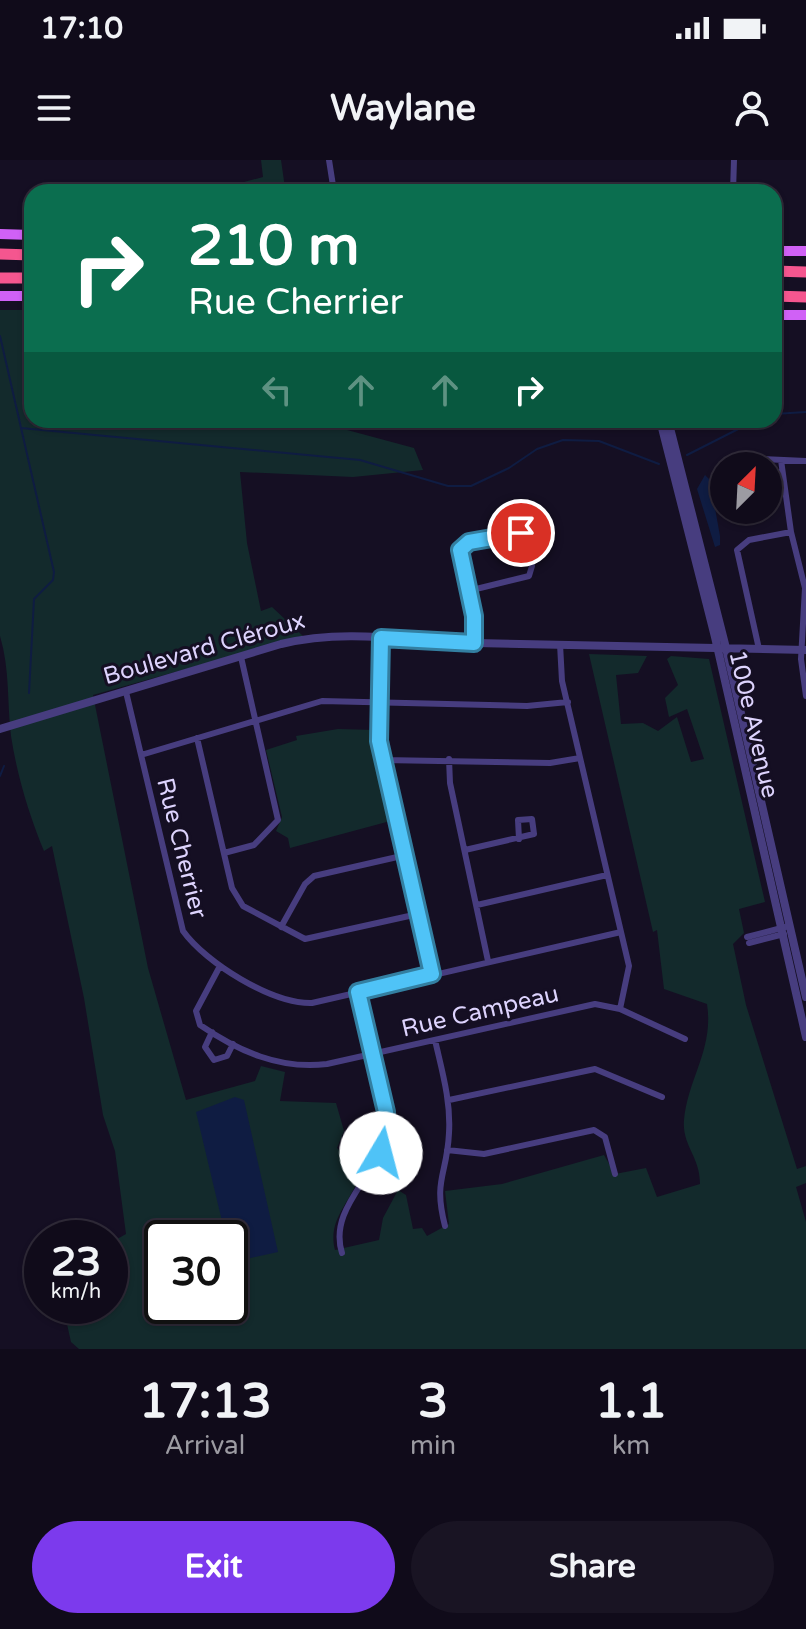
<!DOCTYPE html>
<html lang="en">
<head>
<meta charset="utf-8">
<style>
  body { margin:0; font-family:"Varela Round",sans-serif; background:#191423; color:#f1f3f6; height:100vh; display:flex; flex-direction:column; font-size:30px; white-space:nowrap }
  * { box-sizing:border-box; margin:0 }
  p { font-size:26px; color:#9c9ba2 }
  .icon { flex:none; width:44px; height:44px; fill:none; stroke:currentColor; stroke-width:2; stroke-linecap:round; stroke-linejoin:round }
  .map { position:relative; height:1189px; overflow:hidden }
  .panel { display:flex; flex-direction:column; background:#100b1a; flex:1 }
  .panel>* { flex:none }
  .hud { position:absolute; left:24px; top:24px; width:758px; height:244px; border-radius:24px; box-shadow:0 2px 6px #0004,0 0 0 2px #302b39; background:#0b6e4f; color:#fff; overflow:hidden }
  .needle { width:52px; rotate:24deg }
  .tools { position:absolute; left:710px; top:292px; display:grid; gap:16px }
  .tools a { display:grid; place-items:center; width:72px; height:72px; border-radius:50%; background:#100b1a; box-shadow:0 2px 6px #0004,0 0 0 2px #302b39; font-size:40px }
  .speed { position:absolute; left:24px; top:1060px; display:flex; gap:16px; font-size:40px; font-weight:700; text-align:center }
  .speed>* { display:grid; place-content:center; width:104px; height:104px; border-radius:50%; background:#100b1a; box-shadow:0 2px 6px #0004,0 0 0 2px #302b39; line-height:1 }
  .speed small { font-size:20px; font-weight:400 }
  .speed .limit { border:4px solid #111; border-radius:12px; background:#fff; color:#111 }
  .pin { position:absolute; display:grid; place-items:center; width:68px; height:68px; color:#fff; margin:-34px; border:4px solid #fff; border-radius:50%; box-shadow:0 2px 8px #0007 }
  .me { position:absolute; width:88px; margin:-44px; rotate:8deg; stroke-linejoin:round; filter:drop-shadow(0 0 6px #0008) }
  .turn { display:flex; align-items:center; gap:28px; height:168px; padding:0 32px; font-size:36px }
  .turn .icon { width:104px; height:104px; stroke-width:2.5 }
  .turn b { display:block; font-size:56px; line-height:68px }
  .lanes { display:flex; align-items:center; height:76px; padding:0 32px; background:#0003; justify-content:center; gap:40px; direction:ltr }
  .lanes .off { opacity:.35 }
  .eta { display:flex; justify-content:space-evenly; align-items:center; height:136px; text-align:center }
  .eta b { font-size:48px; font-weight:700; line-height:56px }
  .cta { display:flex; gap:16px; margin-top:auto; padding:16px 32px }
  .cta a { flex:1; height:92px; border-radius:48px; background:#7c3aed; color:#fff; font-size:32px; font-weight:700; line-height:92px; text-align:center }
  .cta a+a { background:#191423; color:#f1f3f6 }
  .status { display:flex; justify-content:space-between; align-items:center; height:56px; padding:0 40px; background:#100b1a; direction:ltr }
  .status svg { height:22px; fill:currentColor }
  header { display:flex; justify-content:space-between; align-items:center; height:104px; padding:0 32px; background:#100b1a; font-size:36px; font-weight:700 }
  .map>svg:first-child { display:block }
  .green { fill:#132a2c; fill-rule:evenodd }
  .water { fill:#0f1c42 }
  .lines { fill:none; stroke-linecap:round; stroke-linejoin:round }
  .stream { stroke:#0f1c42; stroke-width:2 }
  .minor { stroke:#473d7f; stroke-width:6 }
  .tertiary { stroke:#473d7f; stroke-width:8 }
  .primary { stroke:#d061f6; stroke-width:10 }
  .motorway { stroke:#f5568f; stroke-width:11 }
  .route-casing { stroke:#337fa1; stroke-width:20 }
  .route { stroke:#4fc3f7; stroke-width:14 }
  .labels { text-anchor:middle; stroke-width:6; stroke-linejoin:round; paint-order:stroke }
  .street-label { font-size:24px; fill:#ddd3fd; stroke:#150f23 }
</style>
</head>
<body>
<div class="status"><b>17:10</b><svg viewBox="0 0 49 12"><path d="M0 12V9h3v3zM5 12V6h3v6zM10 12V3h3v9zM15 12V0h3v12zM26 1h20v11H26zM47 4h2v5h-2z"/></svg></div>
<header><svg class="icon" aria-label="menu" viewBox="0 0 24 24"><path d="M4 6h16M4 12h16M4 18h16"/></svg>Waylane<svg class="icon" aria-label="person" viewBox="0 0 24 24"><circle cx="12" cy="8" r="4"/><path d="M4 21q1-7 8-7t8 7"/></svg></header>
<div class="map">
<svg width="806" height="1189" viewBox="0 0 806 1189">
  <rect width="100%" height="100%" fill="#150f23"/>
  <path class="green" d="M 261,0 L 281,0 L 285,28 L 314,28 L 315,32 L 219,32 L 218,29 L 263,17 Z
    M 0,150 L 32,150 L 32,260 L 310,260 L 414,288 L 423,310 L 353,317 L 240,312 L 247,383 L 261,451 L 272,447 L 303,476 L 93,535 L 148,808 L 186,940 L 255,921 L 261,906 L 285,912 L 280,941 L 336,943 L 344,971 L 337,988 L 361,1008 C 357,1038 326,1056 335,1090 L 379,1080 L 383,1058 L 398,1030 L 406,1035 L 413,1069 L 422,1068 L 427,1076 L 449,1064 L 445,1031 L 502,1024 L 604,995 L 615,1014 L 646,1008 L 657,1037 L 700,1024 C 700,996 682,986 684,960 C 688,918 714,889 707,844 L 664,829 L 657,770 L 653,772 L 589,494 L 647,496 L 638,513 L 616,515 L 621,564 L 643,563 L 658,571 L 677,557 L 691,602 L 704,599 L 687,549 L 669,557 L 665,538 L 678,525 L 667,499 L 671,496 L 709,499 L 765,742 L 739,749 L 744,773 L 733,784 L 746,845 L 797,1009 L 806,1006 L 806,1023 L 796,1027 L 806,1062 L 806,1189 L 79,1189 L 71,1182 L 63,1146 L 110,1146 L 110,1083 L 126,1074 L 115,991 L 103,955 L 84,838 L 52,686 L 44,691 C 29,655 17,615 11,576 C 7,543 10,509 0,476 ZM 162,1078 L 230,1078 L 230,1146 L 162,1146 Z
    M 338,569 L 375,570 L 394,660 L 290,688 L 288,678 L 276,671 L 282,657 L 266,590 L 297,580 L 296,576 Z"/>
  <path class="water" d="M 705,315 L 710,320 L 720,376 L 720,385 L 715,387 L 697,329 Z
    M 235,937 L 244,940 L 278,1092 L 237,1101 L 232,1099 L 230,1078 L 226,1078 L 196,952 Z"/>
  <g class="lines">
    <path class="stream" d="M 0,176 L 54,412 L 53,420 L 34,439 L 29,533
      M 774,254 L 806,252
      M 21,268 L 360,300 L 448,326 L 471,326 L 509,308 L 537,289 L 563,280 L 599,281 L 659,304
      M 687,295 L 756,260
      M 0,616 L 4,606"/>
    <path class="minor" d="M 329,0 L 334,32
      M 733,32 L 734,0
      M 781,300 L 791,372 L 805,428 L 801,499 L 806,536
      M 756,306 L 760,299 L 806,301
      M 768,313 L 782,312
      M 468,431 L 529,416 L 532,406 L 522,374 C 509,369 468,378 460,390 L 460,394 C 466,423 478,453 474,483
      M 381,478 L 379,581 L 432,814
      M 560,484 L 562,521 L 629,806 L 620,849
      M 759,489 L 737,390 L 749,380 L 791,372
      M 126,532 L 183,771 C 206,803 272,844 312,843 L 621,772
      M 197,578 L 232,728 L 243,746 L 305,779 L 418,754
      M 141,595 L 322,541 L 527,546 L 568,542
      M 449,599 L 450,623 L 488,801
      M 383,600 L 550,603 L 580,598
      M 465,690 L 534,674 L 532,659 L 518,660 L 519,679
      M 224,693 L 254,685 L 278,660 L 241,497
      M 477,745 L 607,715
      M 281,767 L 305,724 L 314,716 L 406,695
      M 747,777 L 789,766
      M 749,783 L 784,774
      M 220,806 L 196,851 L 200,865 C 238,891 280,910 327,904 L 595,844 L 620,849 L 685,879
      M 212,872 L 205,887 L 214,900 L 227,896 L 233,884
      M 435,880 C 442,911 451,941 449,973 C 447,1016 433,1019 445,1066
      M 449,940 L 595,909 L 662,937
      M 447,990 L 484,994 L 594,970 L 605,977 L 615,1014
      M 342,1093 C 327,1045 384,1013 386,967 C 388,927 368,872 358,832"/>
    <path class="tertiary" d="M 660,260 L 715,477 L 806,877
      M 668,260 L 726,488 L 806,837
      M 0,569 L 281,484 C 345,468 410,481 476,483 C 586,485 696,487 806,490"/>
    <path class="primary" d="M 0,74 L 32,75
      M 774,91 L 806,91
      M 0,136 L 32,136
      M 774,155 L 806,155"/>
    <path class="motorway" d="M 0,94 L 32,95
      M 774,111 L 806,112
      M 0,118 L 32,118
      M 774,136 L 806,137"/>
  </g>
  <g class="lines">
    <g class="route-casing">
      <path id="route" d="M 381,993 L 386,952 L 358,832 L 432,814 L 379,581 L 381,478 L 474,483 L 474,456 L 460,390 L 469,382 L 521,373"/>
    </g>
    <use href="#route" class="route"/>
  </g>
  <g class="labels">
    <g class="street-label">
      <text transform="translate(204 488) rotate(-16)" y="8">Boulevard Cléroux</text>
      <text transform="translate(754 564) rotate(77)" y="8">100e Avenue</text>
      <text transform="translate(182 688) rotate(76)" y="8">Rue Cherrier</text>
      <text transform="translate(480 851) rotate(-13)" y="8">Rue Campeau</text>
    </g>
  </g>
</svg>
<div class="tools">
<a><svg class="needle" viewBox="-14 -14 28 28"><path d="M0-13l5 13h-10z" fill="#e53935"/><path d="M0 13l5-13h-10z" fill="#9c9ba2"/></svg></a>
</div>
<div class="speed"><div>23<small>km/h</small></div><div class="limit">30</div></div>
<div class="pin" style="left:521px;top:373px;background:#d93025"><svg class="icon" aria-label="arrive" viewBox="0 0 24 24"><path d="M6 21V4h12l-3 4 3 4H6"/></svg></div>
<svg class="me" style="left:381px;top:993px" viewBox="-20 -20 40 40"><circle r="19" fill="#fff"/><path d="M0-13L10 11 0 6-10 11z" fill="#4fc3f7"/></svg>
<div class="hud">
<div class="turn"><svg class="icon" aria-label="right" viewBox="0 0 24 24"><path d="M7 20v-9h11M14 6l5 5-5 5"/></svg><div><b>210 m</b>Rue Cherrier</div></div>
<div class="lanes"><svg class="icon off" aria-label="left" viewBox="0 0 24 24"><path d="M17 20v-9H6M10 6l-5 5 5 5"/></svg><svg class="icon off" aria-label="ahead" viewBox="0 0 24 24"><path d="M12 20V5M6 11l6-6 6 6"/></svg><svg class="icon off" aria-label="ahead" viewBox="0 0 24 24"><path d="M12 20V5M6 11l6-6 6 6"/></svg><svg class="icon" aria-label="right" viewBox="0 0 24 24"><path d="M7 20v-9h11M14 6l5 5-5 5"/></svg></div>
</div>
</div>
<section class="panel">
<div class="eta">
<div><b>17:13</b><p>Arrival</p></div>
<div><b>3</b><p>min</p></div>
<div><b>1.1</b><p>km</p></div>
</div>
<div class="cta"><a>Exit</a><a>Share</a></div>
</section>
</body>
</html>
